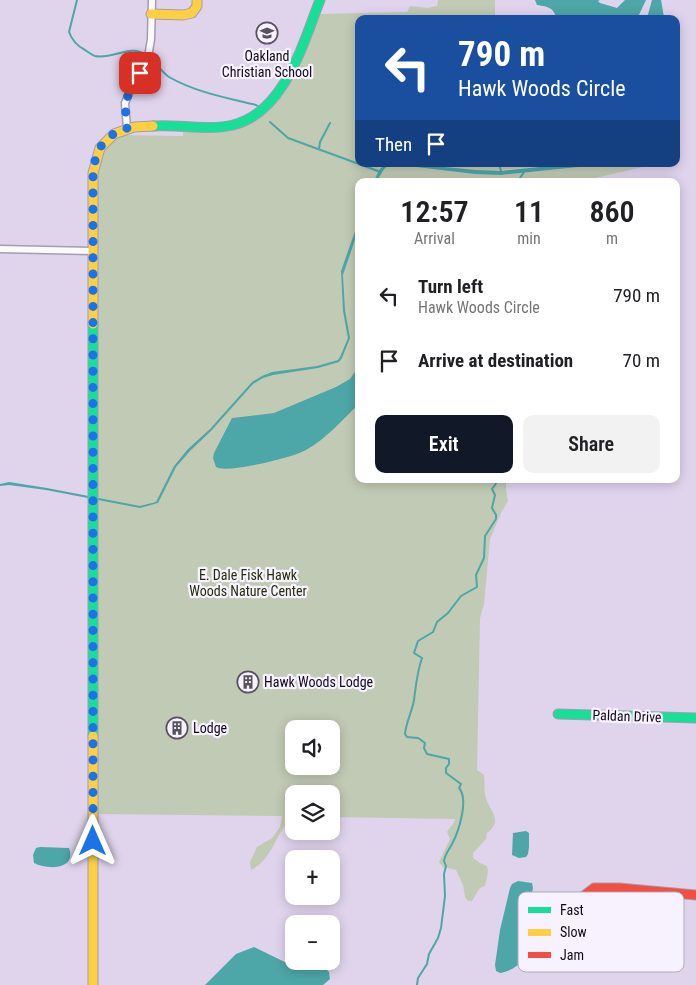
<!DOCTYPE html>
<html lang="en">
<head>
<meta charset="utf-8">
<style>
  body { margin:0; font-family:"Roboto Condensed",sans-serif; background:#f2f2f2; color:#202124; height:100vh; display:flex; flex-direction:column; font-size:19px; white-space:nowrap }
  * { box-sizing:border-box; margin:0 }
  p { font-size:16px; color:#757577 }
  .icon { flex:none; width:28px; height:28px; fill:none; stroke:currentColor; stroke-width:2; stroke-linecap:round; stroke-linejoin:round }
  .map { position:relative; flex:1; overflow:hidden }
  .drawer { position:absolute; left:355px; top:178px; width:325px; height:305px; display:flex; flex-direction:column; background:#fff; border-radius:10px; box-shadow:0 2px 12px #0003 }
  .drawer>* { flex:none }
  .hud { position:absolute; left:355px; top:15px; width:325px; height:152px; border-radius:10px; box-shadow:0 2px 12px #0003; background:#1a4fa0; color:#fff; overflow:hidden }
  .buttons { position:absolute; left:285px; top:720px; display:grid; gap:10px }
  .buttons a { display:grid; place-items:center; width:55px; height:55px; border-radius:10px; background:#fff; box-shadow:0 2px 12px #0003; font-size:25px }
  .pin { position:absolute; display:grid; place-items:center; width:42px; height:42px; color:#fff; margin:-21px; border-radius:10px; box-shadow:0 2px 8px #0006 }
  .me { position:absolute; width:55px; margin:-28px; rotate:0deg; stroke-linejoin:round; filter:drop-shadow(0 0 4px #0008) }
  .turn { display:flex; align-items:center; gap:18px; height:105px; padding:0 20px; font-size:22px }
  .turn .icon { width:65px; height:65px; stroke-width:2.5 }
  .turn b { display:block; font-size:35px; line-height:42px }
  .then { display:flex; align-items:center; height:48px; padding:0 20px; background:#0003; gap:10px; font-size:19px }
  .eta { display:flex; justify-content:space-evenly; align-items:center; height:85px; text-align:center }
  .eta b { font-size:30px; font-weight:600; line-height:35px }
  .cta { display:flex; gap:10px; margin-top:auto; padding:10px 20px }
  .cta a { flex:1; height:58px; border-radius:10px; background:#111827; color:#fff; font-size:20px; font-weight:600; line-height:58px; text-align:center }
  .cta a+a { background:#f2f2f2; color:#202124 }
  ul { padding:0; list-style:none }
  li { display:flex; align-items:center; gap:15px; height:65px; padding:0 20px }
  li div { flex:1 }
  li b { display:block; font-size:19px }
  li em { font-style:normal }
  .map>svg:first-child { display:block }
  .green { fill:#c1cab4; fill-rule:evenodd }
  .water { fill:#4da6a7 }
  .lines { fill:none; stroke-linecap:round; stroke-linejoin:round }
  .stream { stroke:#4da6a7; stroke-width:2 }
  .street-casing { stroke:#a59caf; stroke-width:9 }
  .fast-casing { stroke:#a59caf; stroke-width:11 }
  .slow-casing { stroke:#a59caf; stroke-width:11 }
  .jam-casing { stroke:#a59caf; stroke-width:11 }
  .street { stroke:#faf9fc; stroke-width:6 }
  .fast { stroke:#16e098; stroke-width:9 }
  .slow { stroke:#ffcf43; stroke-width:9 }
  .jam { stroke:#f24e42; stroke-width:9 }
  .route { stroke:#1a73e8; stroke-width:9; stroke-dasharray:0 16.2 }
  .labels { text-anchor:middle; stroke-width:4.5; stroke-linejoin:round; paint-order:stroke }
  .poi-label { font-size:14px; fill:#110918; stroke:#f8f1ff; text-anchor:start }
  .park-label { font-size:14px; fill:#212f07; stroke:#f8f1ff }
  .street-label { font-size:14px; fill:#110918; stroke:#f8f1ff }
  .key { fill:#f8f1ff; stroke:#b3abba; stroke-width:1 }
  .key-label { font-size:14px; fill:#110918 }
</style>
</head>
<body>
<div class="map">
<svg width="696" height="985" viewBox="0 0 696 985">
  <rect width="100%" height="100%" fill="#dfd4ec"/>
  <path class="green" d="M 438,0 L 495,0 L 495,19 L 359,19 L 359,164 L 567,164 L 494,171 L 501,175 L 608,164 L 655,164 L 583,181 L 359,181 L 359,479 L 506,479 L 506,490 L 508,501 L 501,513 L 490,539 L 484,604 L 480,618 L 477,770 L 484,775 C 485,782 484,788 485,795 C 488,810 505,820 487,833 L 486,839 L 473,853 L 473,858 L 480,863 L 487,866 L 488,872 L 485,886 L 480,888 L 472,901 L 468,901 L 465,897 L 463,885 L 456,870 L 443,867 L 439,862 L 450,839 L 447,832 C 450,827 454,824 455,819 L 331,817 L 331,794 L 294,794 L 294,817 C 275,830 275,858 251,870 L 250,862 L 257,847 L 272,838 L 280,827 L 282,816 L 96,814 L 96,183 L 100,153 L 109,142 L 120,135 L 183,136 L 183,130 L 219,131 L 232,130 L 246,125 L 262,115 L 317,14 L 407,12 L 410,6 L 428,8 L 437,6 ZM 294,729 L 331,729 L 331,766 L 294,766 Z"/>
  <path class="water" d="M 535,0 L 600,0 L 598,1 L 600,3 L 617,8 L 625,0 L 646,0 L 637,19 L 557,19 C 553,7 549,7 537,5 Z
    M 652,0 L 661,0 L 664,17 L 663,19 L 647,18 Z
    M 385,164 L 414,164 L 475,170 L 501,171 L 567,164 L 608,164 L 501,175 L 475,174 L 391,164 L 384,169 L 377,181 L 374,181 L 379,170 Z
    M 359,220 L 359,228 L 343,275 L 345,310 L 350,338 L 342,358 L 339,362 L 318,368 L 273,375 L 263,378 L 253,384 L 211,431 L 190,451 L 176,467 L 158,503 L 140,508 L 46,490 L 9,485 L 0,486 L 0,484 L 9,482 L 47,488 L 140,506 L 156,502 L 174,466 L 188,449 L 210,429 L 252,382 L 262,376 L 272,372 L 317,366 L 338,360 L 340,357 L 348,338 L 343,311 L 341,271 Z
    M 359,366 L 359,404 C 342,420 326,439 306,450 C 294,457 227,474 216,467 L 213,458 L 214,453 L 232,418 L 274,413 L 336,387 L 350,379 Z
    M 526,831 L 529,833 L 529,847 L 528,854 L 526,857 L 519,858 L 512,855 L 513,833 Z
    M 40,847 L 69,848 C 77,870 47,870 34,863 L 33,855 L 36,848 Z
    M 518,881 L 532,883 L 533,888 L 532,893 L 534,899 L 534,905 C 531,932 534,967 500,973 L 496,971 L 495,965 L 500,930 L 510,888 L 512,884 Z
    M 254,947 L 293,966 L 306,967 L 322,965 L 329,972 L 330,979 L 323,985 L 205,985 L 236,954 Z"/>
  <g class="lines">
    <path class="stream" d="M 77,0 L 69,32 C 72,40 77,46 85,50 C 88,52 92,55 95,56 C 113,60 131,43 146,55
      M 150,58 C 157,64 162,72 169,77 C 195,92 227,98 256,105 L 259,107
      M 270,122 L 288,138 L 378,171
      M 319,149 L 320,142 L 330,123
      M 499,164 L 501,171
      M 518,181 L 524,172
      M 417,985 L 418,978 L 427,964 L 429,954 L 438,938 L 441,928 L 445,896 L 444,874 L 446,866 L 444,861 C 445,854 449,850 452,844 C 459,831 469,799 459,788 L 461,784 L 446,773 L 446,768 L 449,764 L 449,759 L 427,754 L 424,748 L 425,743 L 418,738 L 407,737 L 405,734 C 406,722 412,712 414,700 C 416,685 417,672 422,658 L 414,653 L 418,641 L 433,632 L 437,622 L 448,613 L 461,596 L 477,587 L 476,575 L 484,558 L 485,536 L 496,519 L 496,515 L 492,508 L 495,495 L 492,489 L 499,479"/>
    <g class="street-casing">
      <path id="street" d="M 127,129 L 125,103 L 134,81 L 147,64 L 151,39 L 152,0
        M 0,249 L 92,251"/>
    </g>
    <g class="fast-casing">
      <path id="fast" d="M 153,126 C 179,124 207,131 233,125 C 285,112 303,43 320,0
        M 93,324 L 93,736
        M 558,714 L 696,718"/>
    </g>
    <g class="slow-casing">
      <path id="slow" d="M 151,14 L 183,15 L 192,13 L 197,6 L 197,0
        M 93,324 L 93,173 L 100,148 L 114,134 L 134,127 L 153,126
        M 93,736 L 93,985"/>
    </g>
    <g class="jam-casing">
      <path id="jam" d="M 581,898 L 594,888 L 619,888 L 696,895"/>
    </g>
    <use href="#street" class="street"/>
    <use href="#fast" class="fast"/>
    <use href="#slow" class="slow"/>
    <use href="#jam" class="jam"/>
  </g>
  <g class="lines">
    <path class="route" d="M 93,841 L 93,173 C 95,151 104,134 127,129 L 125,103 L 134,81 L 140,73"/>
  </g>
  <defs>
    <g id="school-ring" transform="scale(1.125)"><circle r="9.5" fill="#f8f1ff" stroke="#595062" stroke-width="1.5"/><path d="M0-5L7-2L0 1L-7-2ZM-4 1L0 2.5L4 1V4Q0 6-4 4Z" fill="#595062"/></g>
    <g id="building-ring" transform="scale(1.125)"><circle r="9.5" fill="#f8f1ff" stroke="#595062" stroke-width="1.5"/><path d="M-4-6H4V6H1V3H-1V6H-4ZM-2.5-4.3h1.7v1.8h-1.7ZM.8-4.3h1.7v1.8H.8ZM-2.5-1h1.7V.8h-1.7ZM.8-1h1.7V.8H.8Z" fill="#595062"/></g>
  </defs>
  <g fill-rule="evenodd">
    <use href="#school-ring" x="267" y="33"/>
    <use href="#building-ring" x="248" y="682"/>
    <use href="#building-ring" x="177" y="728"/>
  </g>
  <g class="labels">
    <g class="poi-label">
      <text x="267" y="61" text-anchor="middle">Oakland<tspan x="267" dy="16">Christian School</tspan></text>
      <text x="264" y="687">Hawk Woods Lodge</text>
      <text x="193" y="733">Lodge</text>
    </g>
    <g class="park-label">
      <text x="248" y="580">E. Dale Fisk Hawk<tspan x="248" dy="16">Woods Nature Center</tspan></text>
    </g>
    <g class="street-label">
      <text transform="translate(627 716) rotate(2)" y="5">Paldan Drive</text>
    </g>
  </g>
  <rect x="518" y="892" width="166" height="80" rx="8" class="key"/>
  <rect x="528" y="907" width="23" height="6" fill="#16e098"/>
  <rect x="528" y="929" width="23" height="7" fill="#ffcf43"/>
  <rect x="528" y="952" width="23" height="6" fill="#f24e42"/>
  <g class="key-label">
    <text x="560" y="915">Fast</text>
    <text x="560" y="937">Slow</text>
    <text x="560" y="960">Jam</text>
  </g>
</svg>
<div class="buttons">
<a><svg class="icon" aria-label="sound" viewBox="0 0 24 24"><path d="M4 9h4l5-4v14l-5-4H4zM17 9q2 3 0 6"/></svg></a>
<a><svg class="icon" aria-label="layers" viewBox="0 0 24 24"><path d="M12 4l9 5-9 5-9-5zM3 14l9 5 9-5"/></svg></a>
<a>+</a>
<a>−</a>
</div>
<div class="pin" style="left:140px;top:73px;background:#d93025"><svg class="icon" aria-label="arrive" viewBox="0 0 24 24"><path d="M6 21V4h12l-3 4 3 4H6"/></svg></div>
<svg class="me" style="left:93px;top:841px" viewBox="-20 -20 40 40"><path d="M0-17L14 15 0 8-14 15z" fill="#1a73e8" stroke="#fff" stroke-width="4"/></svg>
<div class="hud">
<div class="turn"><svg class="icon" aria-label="left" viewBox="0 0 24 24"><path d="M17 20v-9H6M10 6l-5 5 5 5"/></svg><div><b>790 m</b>Hawk Woods Circle</div></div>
<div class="then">Then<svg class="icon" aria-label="arrive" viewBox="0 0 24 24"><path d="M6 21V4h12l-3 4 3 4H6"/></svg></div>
</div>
<section class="drawer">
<div class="eta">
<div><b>12:57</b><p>Arrival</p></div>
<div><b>11</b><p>min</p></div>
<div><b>860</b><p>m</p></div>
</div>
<ul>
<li><svg class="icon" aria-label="left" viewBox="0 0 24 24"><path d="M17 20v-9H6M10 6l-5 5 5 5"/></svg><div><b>Turn left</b><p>Hawk Woods Circle</p></div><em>790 m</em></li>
<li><svg class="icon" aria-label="arrive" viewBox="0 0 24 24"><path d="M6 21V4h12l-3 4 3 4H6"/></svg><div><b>Arrive at destination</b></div><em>70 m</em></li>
</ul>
<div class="cta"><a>Exit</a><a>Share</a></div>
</section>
</div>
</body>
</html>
